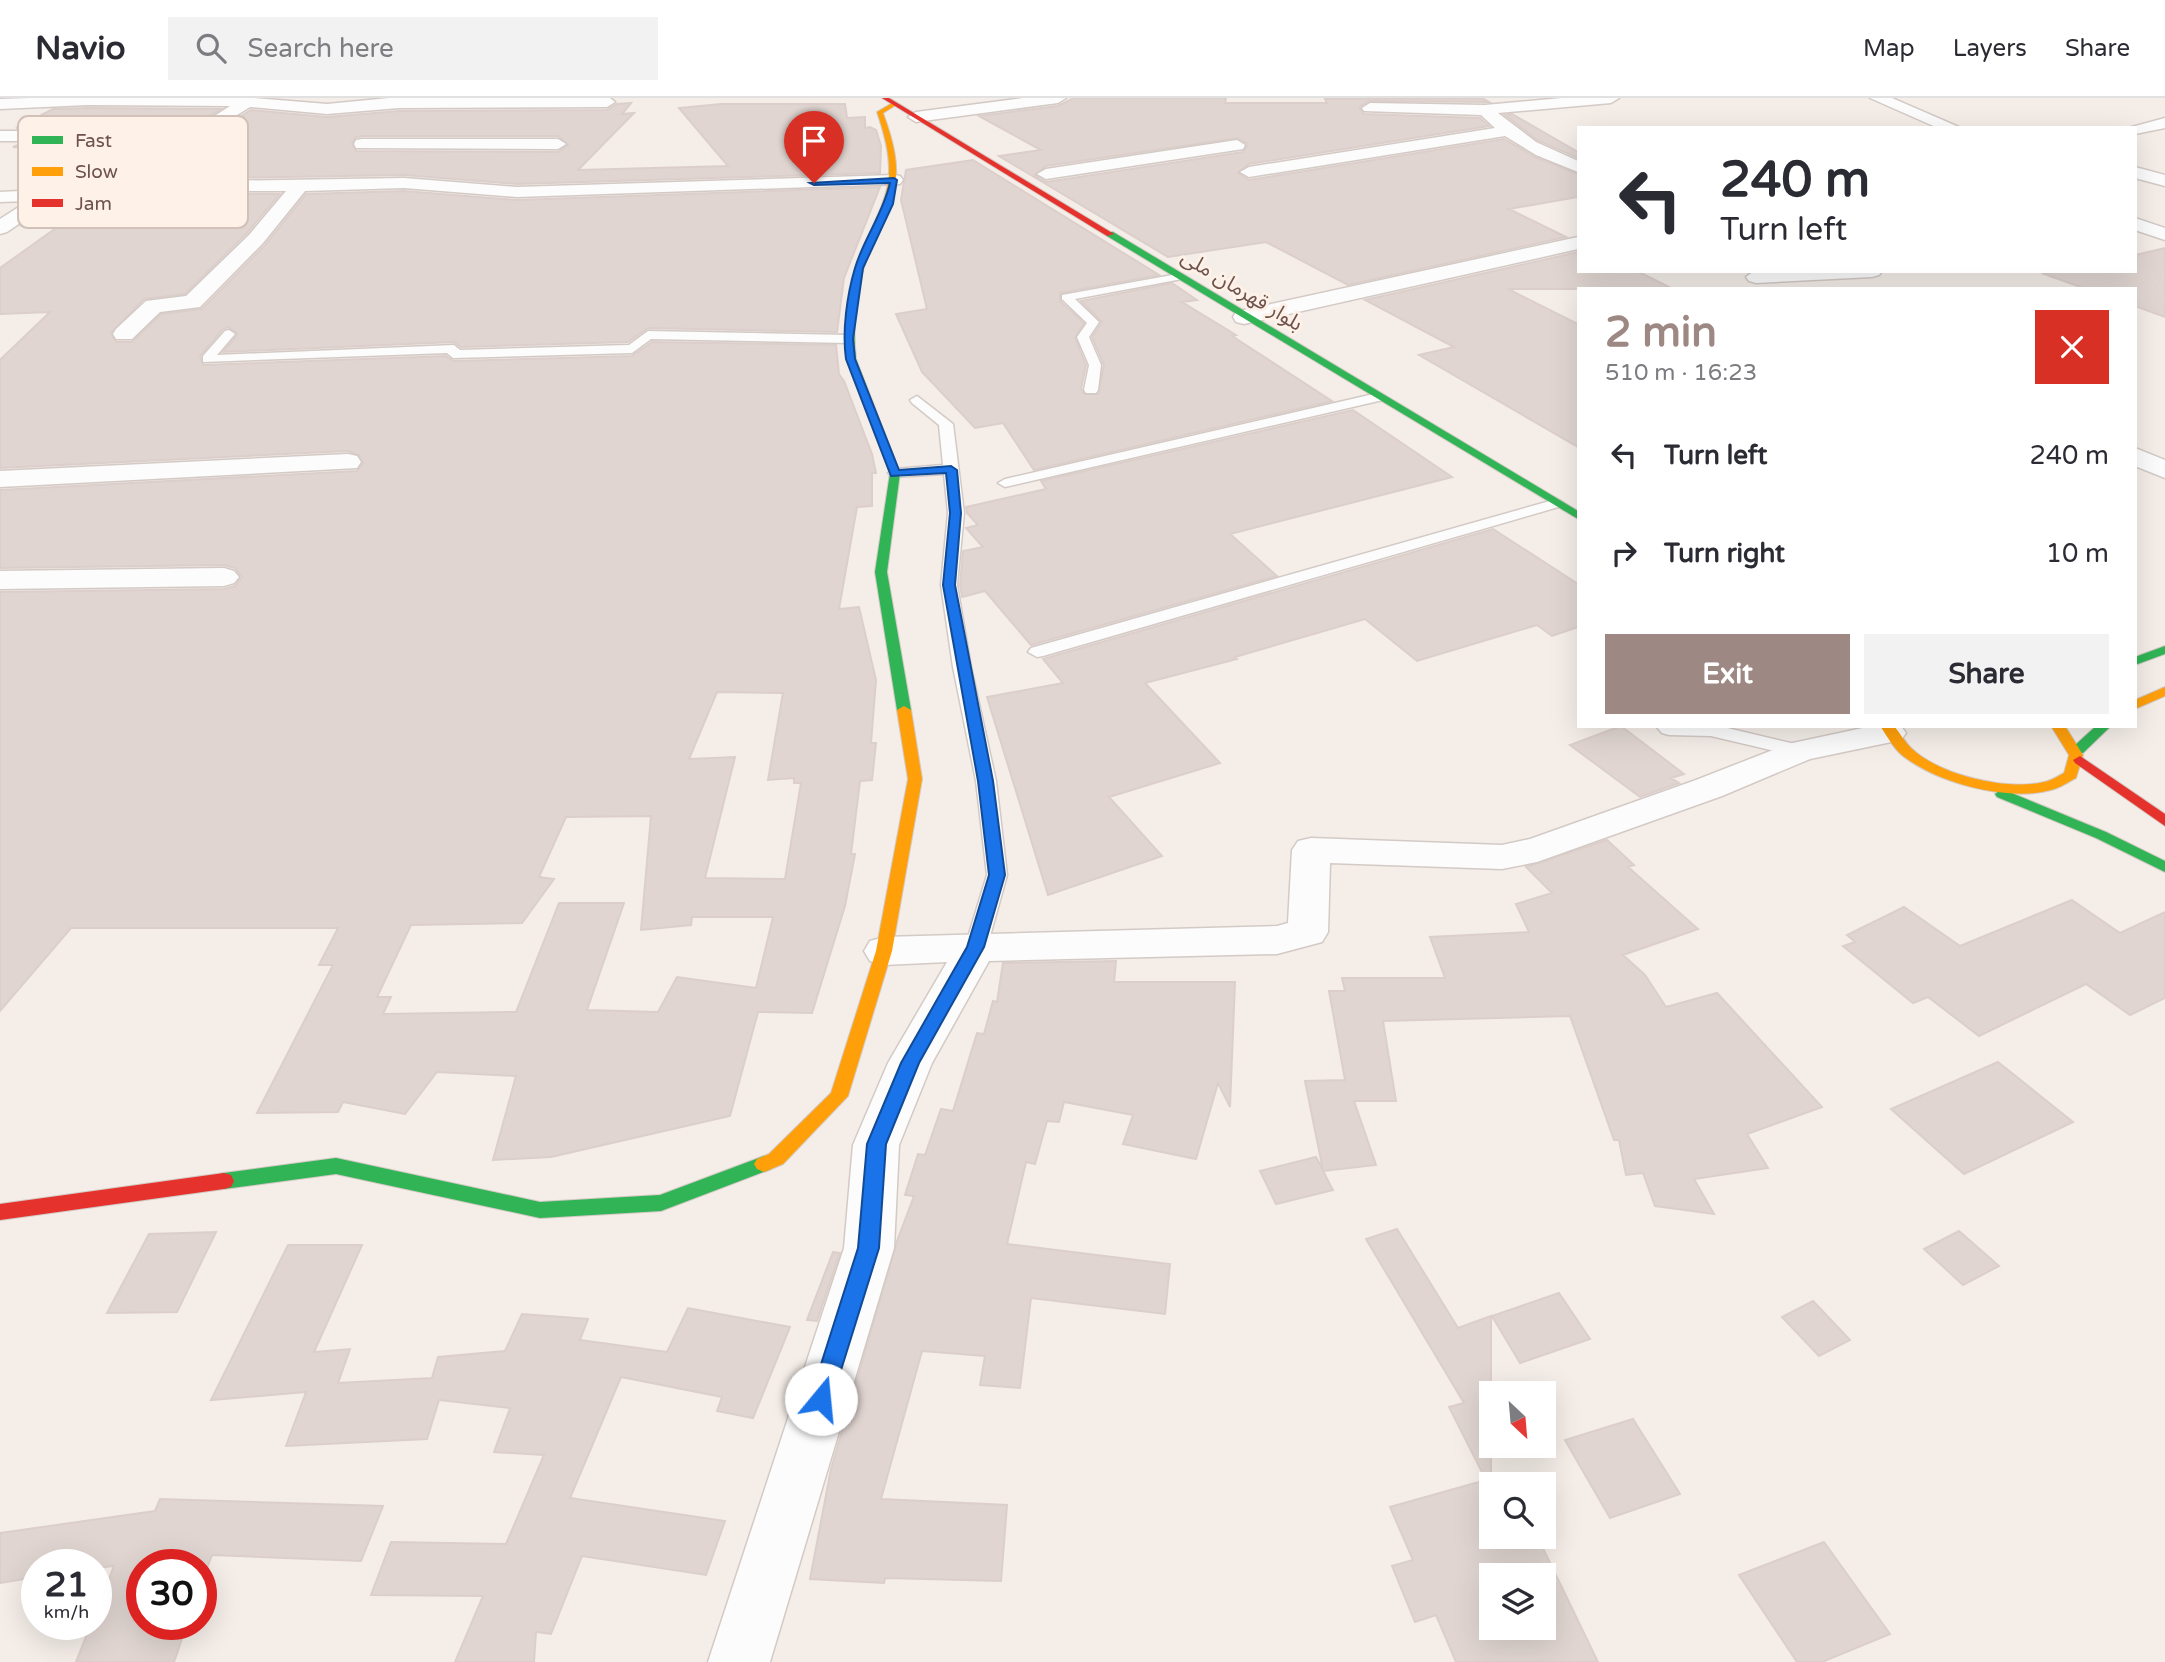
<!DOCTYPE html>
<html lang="en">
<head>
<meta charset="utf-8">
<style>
  body { margin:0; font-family:"Varela Round","Noto Sans Arabic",sans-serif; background:#f2f2f3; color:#2b2b33; height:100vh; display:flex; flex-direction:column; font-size:26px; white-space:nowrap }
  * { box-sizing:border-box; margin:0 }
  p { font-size:23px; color:#7c7c81 }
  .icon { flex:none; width:38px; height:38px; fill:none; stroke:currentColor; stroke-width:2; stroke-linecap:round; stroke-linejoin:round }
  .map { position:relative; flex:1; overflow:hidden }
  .panel { position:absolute; left:1577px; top:189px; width:560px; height:441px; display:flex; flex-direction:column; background:#fff; border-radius:0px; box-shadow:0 7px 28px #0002 }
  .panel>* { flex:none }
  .banner { position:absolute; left:1577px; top:28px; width:560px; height:147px; border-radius:0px; box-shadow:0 7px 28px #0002; background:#fff; color:#2b2b33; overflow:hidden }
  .needle { width:46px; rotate:154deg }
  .tools { position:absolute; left:1479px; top:1283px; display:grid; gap:14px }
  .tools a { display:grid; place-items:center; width:77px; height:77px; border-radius:0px; background:#fff; box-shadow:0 7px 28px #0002; font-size:35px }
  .speed { position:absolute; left:21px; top:1451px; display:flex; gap:14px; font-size:35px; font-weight:700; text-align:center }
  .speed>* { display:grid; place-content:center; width:91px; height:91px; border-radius:50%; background:#fff; box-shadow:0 7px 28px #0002; line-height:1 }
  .speed small { font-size:18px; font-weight:400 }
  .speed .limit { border:10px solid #d22; background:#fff; color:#111 }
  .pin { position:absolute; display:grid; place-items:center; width:60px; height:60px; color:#fff; margin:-72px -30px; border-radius:50% 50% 50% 0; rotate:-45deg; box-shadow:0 0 7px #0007 }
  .pin .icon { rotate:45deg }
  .me { position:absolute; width:77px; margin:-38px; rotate:17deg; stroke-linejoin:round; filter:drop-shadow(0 0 5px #0008) }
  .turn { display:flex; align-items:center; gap:24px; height:147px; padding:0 28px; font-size:32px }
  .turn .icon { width:91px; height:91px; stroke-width:2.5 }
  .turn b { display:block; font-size:49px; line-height:60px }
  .round { display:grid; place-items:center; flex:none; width:74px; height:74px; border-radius:0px; background:#f2f2f3 }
  .headline { display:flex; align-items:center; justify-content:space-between; height:119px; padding:0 28px }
  h1 { font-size:42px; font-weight:700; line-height:52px; color:#9d8883 }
  .cta { display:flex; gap:14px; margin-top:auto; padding:14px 28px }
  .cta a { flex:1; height:80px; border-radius:0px; background:#9d8883; color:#fff; font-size:28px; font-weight:700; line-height:80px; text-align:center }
  .cta a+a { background:#f2f2f3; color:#2b2b33 }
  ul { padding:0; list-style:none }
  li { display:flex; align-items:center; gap:21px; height:98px; padding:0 28px }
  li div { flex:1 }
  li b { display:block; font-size:26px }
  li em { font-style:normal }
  header { display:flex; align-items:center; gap:42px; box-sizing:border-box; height:98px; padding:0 35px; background:#fff; border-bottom:2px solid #e1e1e2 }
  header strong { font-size:33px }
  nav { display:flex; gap:38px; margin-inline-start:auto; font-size:24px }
  .search { width:490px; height:63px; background:#f2f2f3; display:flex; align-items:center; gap:18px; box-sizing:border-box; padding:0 24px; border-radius:0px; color:#7c7c81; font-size:26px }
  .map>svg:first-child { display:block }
  .building { fill:#e0d5d1; stroke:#dccfcb; stroke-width:2; fill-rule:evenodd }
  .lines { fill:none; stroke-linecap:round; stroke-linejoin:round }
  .lane-casing { stroke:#d3cac6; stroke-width:3 }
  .street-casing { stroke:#d3cac6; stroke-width:3 }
  .fast-casing { stroke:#d3c9c4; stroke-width:2 }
  .slow-casing { stroke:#d3c9c4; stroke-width:2 }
  .jam-casing { stroke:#d3c9c4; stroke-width:2 }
  .lane { fill:#fdfcfc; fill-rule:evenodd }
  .street { fill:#fdfcfc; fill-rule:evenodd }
  .fast { fill:#30b455; fill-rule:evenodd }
  .slow { fill:#ff9f0a; fill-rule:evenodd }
  .jam { fill:#e5322d; fill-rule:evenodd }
  .route { fill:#1a73e8; stroke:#114b97; stroke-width:2 }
  .labels { text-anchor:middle; stroke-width:6; stroke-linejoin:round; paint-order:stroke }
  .far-street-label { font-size:21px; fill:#6e524c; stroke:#fdf1e8 }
  .key { fill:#fdf1e8; stroke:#d2c1b9; stroke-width:2 }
  .key-label { font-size:19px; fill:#6e524c }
</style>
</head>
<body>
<header>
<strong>Navio</strong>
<div class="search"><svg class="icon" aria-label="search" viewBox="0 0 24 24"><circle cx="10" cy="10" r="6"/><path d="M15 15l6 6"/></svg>Search here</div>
<nav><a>Map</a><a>Layers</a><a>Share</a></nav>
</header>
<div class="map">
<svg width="2165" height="1564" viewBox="0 0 2165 1564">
  <rect width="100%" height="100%" fill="#f4ede8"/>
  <path class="building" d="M 1074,0 L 1226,0 L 1225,5 L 1327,5 L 1325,1 L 1482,0 L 1489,4 L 1369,3 L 1359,9 L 1364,16 L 1480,20 L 1489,28 L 1249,66 L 1238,75 L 1249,82 L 1504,41 L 1535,59 L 1578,76 L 1578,99 L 1509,111 L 1566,139 L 1348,187 L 1266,144 L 1168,159 L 999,58 L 1041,52 L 979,18 L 1058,8 ZM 1238,40 L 1248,46 L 1243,54 L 1046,84 L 1035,77 L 1046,68 Z
    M 631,5 L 622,16 L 634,15 L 578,72 L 728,68 L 679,10 L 721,6 L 845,6 L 847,20 L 865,19 L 865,30 L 870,29 L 876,32 L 881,48 L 880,75 L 517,86 L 404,77 L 215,80 L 64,88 L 71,84 L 56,84 L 77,71 L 34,71 L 46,65 L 19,64 L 31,59 L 22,58 L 42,50 L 13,49 L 21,46 L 195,46 L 251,12 L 327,19 L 399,13 L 607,12 L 617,6 ZM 362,38 L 558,38 L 568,47 L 558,54 L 356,53 L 352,45 L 356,39 Z
    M 88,10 L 221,11 L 190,30 L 16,30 L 53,11 Z
    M 1512,16 L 1578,54 L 1578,60 L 1537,42 L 1505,17 Z
    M 973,62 L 1159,177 L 1060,195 L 1060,203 L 1084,225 L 1075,240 L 1086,267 L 1081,291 L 1084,296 L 1098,296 L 1104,267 L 1092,239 L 1102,224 L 1081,203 L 1172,185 L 1197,202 L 1182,204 L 1236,237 L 1232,238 L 1332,303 L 1034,372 L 1003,325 L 975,330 L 922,274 L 896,216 L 927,211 L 901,102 L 906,72 Z
    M 880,89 L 844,180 L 837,234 L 648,230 L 628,244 L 461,249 L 454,244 L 223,254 L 238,236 L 228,229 L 223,231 L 200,258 L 203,267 L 446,258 L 453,263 L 632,258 L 652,244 L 836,247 L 839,276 L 844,283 L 872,356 L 876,375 L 872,375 L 872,408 L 857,409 L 839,511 L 859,509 L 876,582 L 871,645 L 876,645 L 872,682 L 860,683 L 851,756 L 855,756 L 845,808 L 812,915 L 758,914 L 730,1018 L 551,1059 L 493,1062 L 516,978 L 437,974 L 405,1016 L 343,1004 L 338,1014 L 257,1015 L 333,867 L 319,867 L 338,830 L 71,830 L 0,913 L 0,494 L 224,491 L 235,488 L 242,479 L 235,470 L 224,467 L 0,470 L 0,392 L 357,373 L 363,365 L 359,357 L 348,353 L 0,370 L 0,262 L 50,214 L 0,216 L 0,170 L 63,125 L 22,127 L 55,105 L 215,96 L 280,96 L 247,135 L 185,196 L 144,201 L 111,235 L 116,244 L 132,244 L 161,216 L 202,211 L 265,147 L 306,96 L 404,93 L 517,102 ZM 717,594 L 783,595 L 768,682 L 794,680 L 794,685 L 801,685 L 785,781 L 705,780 L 735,659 L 689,661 ZM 651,718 L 641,832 L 691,827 L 692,819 L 773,819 L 756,890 L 677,879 L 658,914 L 587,912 L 624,805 L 559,805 L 516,914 L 383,916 L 391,899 L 377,899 L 411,827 L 522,825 L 554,781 L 539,779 L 566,719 Z
    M 2165,150 L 2165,219 L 2135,208 L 2135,191 L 2086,191 L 2044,176 L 2057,173 L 2135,173 L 2135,157 Z
    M 1578,154 L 1578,173 L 1637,173 L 1673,191 L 1508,191 L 1578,226 L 1578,349 L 1419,257 L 1454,249 L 1365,202 Z
    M 1353,312 L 1452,379 L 1230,436 L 1277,478 L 1031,547 L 985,493 L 962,499 L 960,487 L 963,453 L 983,449 L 966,430 L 978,427 L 967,415 L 966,409 L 1046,391 L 1041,383 Z
    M 1493,431 L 1578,486 L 1578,529 L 1552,538 L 1537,527 L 1417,563 L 1365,521 L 1235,559 L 1237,561 L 1145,585 L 1220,665 L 1109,699 L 1162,758 L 1048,797 L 987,599 L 1063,585 L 1043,561 Z
    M 1621,628 L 1684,676 L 1671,680 L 1679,685 L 1640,699 L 1570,647 Z
    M 1607,742 L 1634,767 L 1628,769 L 1698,831 L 1623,857 L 1645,877 L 1666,909 L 1717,895 L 1822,1009 L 1747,1036 L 1768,1070 L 1694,1081 L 1714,1116 L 1655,1108 L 1643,1075 L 1626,1077 L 1619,1042 L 1614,1042 L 1570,918 L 1383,923 L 1396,1003 L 1354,1003 L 1376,1067 L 1323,1073 L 1333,1092 L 1276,1106 L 1260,1073 L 1316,1059 L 1323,1072 L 1305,983 L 1345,982 L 1329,893 L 1345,893 L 1342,880 L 1445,880 L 1430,839 L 1529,834 L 1516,806 L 1552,795 L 1526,769 Z
    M 2072,802 L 2120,835 L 2165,814 L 2165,900 L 2130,917 L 2086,886 L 1979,938 L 1928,899 L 1913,905 L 1843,848 L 1855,844 L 1847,837 L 1904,809 L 1960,848 Z
    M 1116,863 L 1114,884 L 1235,884 L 1230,1009 L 1218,985 L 1196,1061 L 1123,1046 L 1133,1017 L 1064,1004 L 1059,1024 L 1047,1023 L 1035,1066 L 1026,1064 L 1007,1146 L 1170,1166 L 1165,1216 L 1031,1200 L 1020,1290 L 980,1287 L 985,1258 L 922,1253 L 881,1401 L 1007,1407 L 1001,1483 L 885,1480 L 884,1485 L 810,1481 L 831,1371 L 897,1143 L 914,1098 L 905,1097 L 918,1056 L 925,1057 L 941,1011 L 953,1013 L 977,935 L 984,936 L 993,903 L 997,904 L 1003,865 Z
    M 1998,964 L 2073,1024 L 1964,1076 L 1891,1011 Z
    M 1397,1131 L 1458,1230 L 1491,1218 L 1491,1381 L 1505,1376 L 1510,1386 L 1491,1386 L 1491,1438 L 1537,1438 L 1598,1564 L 1456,1564 L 1436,1517 L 1415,1524 L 1392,1468 L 1413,1462 L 1390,1409 L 1486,1382 L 1449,1309 L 1464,1305 L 1366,1141 ZM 1491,1477 L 1544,1477 L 1544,1530 L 1491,1530 Z
    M 1959,1133 L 1999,1168 L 1963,1187 L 1924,1151 Z
    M 216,1134 L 177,1214 L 107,1215 L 149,1136 Z
    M 288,1147 L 362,1147 L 314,1254 L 350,1251 L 338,1285 L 432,1280 L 438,1259 L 505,1253 L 522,1216 L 588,1221 L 580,1242 L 667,1254 L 688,1210 L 790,1229 L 753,1320 L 717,1313 L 722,1299 L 621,1279 L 570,1400 L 725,1423 L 706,1477 L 582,1458 L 551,1536 L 536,1534 L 534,1564 L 455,1564 L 483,1498 L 371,1497 L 391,1444 L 506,1446 L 544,1357 L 494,1354 L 510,1310 L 439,1302 L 427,1341 L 286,1348 L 306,1294 L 211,1302 Z
    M 833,1154 L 840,1155 L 817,1223 L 807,1222 Z
    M 1559,1195 L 1590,1241 L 1520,1265 L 1492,1218 Z
    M 1813,1203 L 1850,1242 L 1819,1258 L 1782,1219 Z
    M 1633,1321 L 1680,1396 L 1610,1420 L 1565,1342 Z
    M 160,1401 L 383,1408 L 361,1463 L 212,1457 L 201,1486 L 201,1466 L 142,1466 L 142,1526 L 163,1526 L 163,1529 L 185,1532 L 174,1564 L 76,1564 L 91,1526 L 96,1526 L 96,1513 L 114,1468 L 96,1470 L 96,1466 L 37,1466 L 37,1479 L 0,1485 L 0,1435 L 155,1413 Z
    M 1824,1444 L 1890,1536 L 1822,1564 L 1797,1564 L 1739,1477 Z"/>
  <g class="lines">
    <g class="lane-casing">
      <path id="lane" d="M 1178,176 L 1184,179 L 1182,181 L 1075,201 L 1099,224 L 1089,239 L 1101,267 L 1098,292 L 1096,295 L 1086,295 L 1084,292 L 1089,267 L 1077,239 L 1087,225 L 1062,201 L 1062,197 Z
        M 229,232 L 235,236 L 217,257 L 454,247 L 460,252 L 629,247 L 648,233 L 848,237 L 854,241 L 848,245 L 651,241 L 632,255 L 453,260 L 447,255 L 203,264 L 203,258 L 225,233 Z
        M 1378,295 L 1385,299 L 1383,302 L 1005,389 L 998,385 L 1005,381 Z
        M 917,298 L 953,326 L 964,415 L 957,487 L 971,569 L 996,683 L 1007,777 L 987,849 L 984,854 L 976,857 L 968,854 L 965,849 L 987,777 L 976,683 L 953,569 L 941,487 L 948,415 L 944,376 L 895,379 L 888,375 L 895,371 L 943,367 L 939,327 L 912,305 L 910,302 Z
        M 1557,401 L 1564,405 L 1562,408 L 1043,558 L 1037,559 L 1028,554 L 1031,550 Z
        M 1656,628 L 1719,628 L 1807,649 L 1809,653 L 1800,659 L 1711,638 L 1669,637 L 1662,635 Z"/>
    </g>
    <g class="street-casing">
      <path id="street" d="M 30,0 L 254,0 L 327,6 L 389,0 L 610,0 L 615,4 L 607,9 L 399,10 L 327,16 L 250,9 L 195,43 L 0,43 L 0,33 L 191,33 L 230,8 L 88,7 L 0,11 L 0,1 Z
        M 1023,0 L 1066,0 L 1058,5 L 916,24 L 908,19 L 916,14 Z
        M 1562,0 L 1619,0 L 1611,5 L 1498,15 L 1536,44 L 1578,63 L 1578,74 L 1536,57 L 1505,38 L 1249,79 L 1240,74 L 1249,69 L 1495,30 L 1481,17 L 1364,13 L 1362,10 L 1370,5 L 1485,7 Z
        M 1870,0 L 1892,0 L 1961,30 L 1938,30 Z
        M 2165,20 L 2165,30 L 2135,36 L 2135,30 L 2128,30 Z
        M 362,41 L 558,41 L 566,46 L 558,51 L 356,50 L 354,46 L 356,42 Z
        M 1237,42 L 1245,47 L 1243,51 L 1046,81 L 1037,76 L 1046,71 Z
        M 2135,69 L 2165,77 L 2165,88 L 2135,80 Z
        M 894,77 L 900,78 L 903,82 L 900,86 L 517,99 L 404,90 L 305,93 L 263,145 L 200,209 L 160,214 L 132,241 L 116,241 L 113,236 L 116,231 L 146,203 L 186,198 L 249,137 L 286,93 L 215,93 L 54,102 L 7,134 L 0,136 L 0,121 L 28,103 L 0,104 L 0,94 L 215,83 L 404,80 L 517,89 Z
        M 2135,120 L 2165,130 L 2165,142 L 2135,132 Z
        M 1578,139 L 1578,151 L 1244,226 L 1236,224 L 1233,219 L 1236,214 L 1244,212 Z
        M 1754,173 L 1882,173 L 1879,177 L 1872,179 L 1756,185 L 1749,183 L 1746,179 Z
        M 2135,350 L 2165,362 L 2165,380 L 2135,368 Z
        M 348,356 L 357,358 L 361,364 L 357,370 L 0,389 L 0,373 Z
        M 224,470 L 234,473 L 239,479 L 234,485 L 224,488 L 0,491 L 0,473 Z
        M 1872,628 L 1901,628 L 1906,635 L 1901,642 L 1810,661 L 1722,698 L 1537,764 L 1502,771 L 1330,765 L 1328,834 L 1322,844 L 1277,856 L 989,863 L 932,965 L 899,1047 L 894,1150 L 770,1564 L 708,1564 L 844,1150 L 853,1047 L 888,965 L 947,864 L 884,867 L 870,863 L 864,853 L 870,843 L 884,839 L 1277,828 L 1288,825 L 1292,752 L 1298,743 L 1311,740 L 1502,747 L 1530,741 L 1696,682 L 1788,646 Z"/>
    </g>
    <g class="fast-casing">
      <path id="fast" d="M 1107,134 L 1113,134 L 1578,413 L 1578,421 L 1107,138 Z
        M 864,154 L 868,156 C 856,191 852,225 856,261 L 900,375 L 887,474 L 911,612 L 904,616 L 897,612 L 875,474 L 890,375 L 846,261 L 847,208 L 860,156 Z
        M 2165,548 L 2165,556 L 2135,567 L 2135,559 Z
        M 2096,628 L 2111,628 L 2083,655 L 2073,655 L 2071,652 L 2073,649 Z
        M 2002,691 L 2106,734 L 2165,763 L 2165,774 L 2096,740 L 1997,699 L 1995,696 Z
        M 764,1058 L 771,1061 L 774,1066 L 771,1071 L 661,1113 L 540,1120 L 336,1076 L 224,1091 L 217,1089 L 214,1083 L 217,1077 L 224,1075 L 336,1060 L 540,1104 L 660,1097 Z"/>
    </g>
    <g class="slow-casing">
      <path id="slow" d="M 894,4 L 896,7 L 883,15 C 907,81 896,95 868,156 L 864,158 L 860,156 C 888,95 900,81 877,14 Z
        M 2165,589 L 2165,598 L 2135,611 L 2135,602 Z
        M 904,608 L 911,612 L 922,681 L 892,853 L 848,998 L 783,1066 L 764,1074 L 757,1071 L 754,1066 L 757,1061 L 769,1056 L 831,995 L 876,853 L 908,681 L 897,612 Z
        M 1880,628 L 1894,628 C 1900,635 1905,644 1911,650 C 1939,677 2007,693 2044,684 C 2051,683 2058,678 2064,675 L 2069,657 L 2051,628 L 2065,628 L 2083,657 L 2076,680 C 2068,684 2060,690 2051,692 C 2008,704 1938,685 1903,658 C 1894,651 1887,638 1880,628 Z"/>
    </g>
    <g class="jam-casing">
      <path id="jam" d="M 882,0 L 889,0 L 1114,136 L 1107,138 Z
        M 2080,658 L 2165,716 L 2165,728 L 2075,665 L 2073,662 Z
        M 224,1075 L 231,1077 L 234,1083 L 231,1089 L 224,1091 L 0,1122 L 0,1106 Z"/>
    </g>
    <use href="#lane" class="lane"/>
    <use href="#street" class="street"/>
    <use href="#fast" class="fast"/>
    <use href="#slow" class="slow"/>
    <use href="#jam" class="jam"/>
  </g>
  <path class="route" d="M 894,80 L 897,82 L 893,106 L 863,170 L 853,241 L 855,261 L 899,372 L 951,368 L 957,372 L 961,415 L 955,487 L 993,683 L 1005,777 L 984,849 L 919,965 L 886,1046 L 879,1150 L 832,1301 L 829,1308 L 821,1311 L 813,1308 L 810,1301 L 858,1150 L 867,1046 L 901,965 L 967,849 L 989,777 L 978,683 L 943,487 L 950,415 L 946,375 L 891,378 L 846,261 C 842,233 847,197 855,170 C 864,140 883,116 890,85 L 814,87 L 810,85 Z"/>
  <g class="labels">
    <g class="far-street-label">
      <text transform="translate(1242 192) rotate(31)" y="7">بلوار قهرمان ملی</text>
    </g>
  </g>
  <rect x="18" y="18" width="230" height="112" rx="10" class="key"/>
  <rect x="32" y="38" width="31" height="8" fill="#30b455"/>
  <rect x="32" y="69" width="31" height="9" fill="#ff9f0a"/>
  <rect x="32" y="101" width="31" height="8" fill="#e5322d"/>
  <g class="key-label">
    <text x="75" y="49">Fast</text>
    <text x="75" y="80">Slow</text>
    <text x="75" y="112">Jam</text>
  </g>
</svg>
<div class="tools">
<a><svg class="needle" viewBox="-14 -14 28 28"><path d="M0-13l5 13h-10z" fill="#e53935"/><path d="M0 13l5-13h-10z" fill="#7c7c81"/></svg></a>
<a><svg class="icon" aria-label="search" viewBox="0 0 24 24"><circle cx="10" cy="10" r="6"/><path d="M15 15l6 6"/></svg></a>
<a><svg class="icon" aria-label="layers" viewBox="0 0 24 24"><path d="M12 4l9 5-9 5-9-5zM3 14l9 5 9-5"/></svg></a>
</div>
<div class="speed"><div>21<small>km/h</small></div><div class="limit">30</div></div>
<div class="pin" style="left:814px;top:85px;background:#d93025"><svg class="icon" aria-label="arrive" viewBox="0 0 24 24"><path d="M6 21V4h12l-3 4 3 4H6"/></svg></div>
<svg class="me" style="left:821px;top:1301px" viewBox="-20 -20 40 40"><circle r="19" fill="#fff"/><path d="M0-13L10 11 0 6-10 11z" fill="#1a73e8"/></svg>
<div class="banner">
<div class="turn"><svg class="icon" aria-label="left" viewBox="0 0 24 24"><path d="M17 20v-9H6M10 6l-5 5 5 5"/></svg><div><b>240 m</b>Turn left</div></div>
</div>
<section class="panel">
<div class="headline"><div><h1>2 min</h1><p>510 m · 16:23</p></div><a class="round" style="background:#d93025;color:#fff"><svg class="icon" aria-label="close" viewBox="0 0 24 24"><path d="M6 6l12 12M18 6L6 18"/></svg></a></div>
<ul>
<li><svg class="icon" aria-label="left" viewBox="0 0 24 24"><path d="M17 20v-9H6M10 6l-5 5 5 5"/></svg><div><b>Turn left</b></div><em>240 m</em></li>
<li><svg class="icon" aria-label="right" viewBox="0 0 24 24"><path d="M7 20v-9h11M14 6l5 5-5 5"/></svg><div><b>Turn right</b></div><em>10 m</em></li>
</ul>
<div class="cta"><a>Exit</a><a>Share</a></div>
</section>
</div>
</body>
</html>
